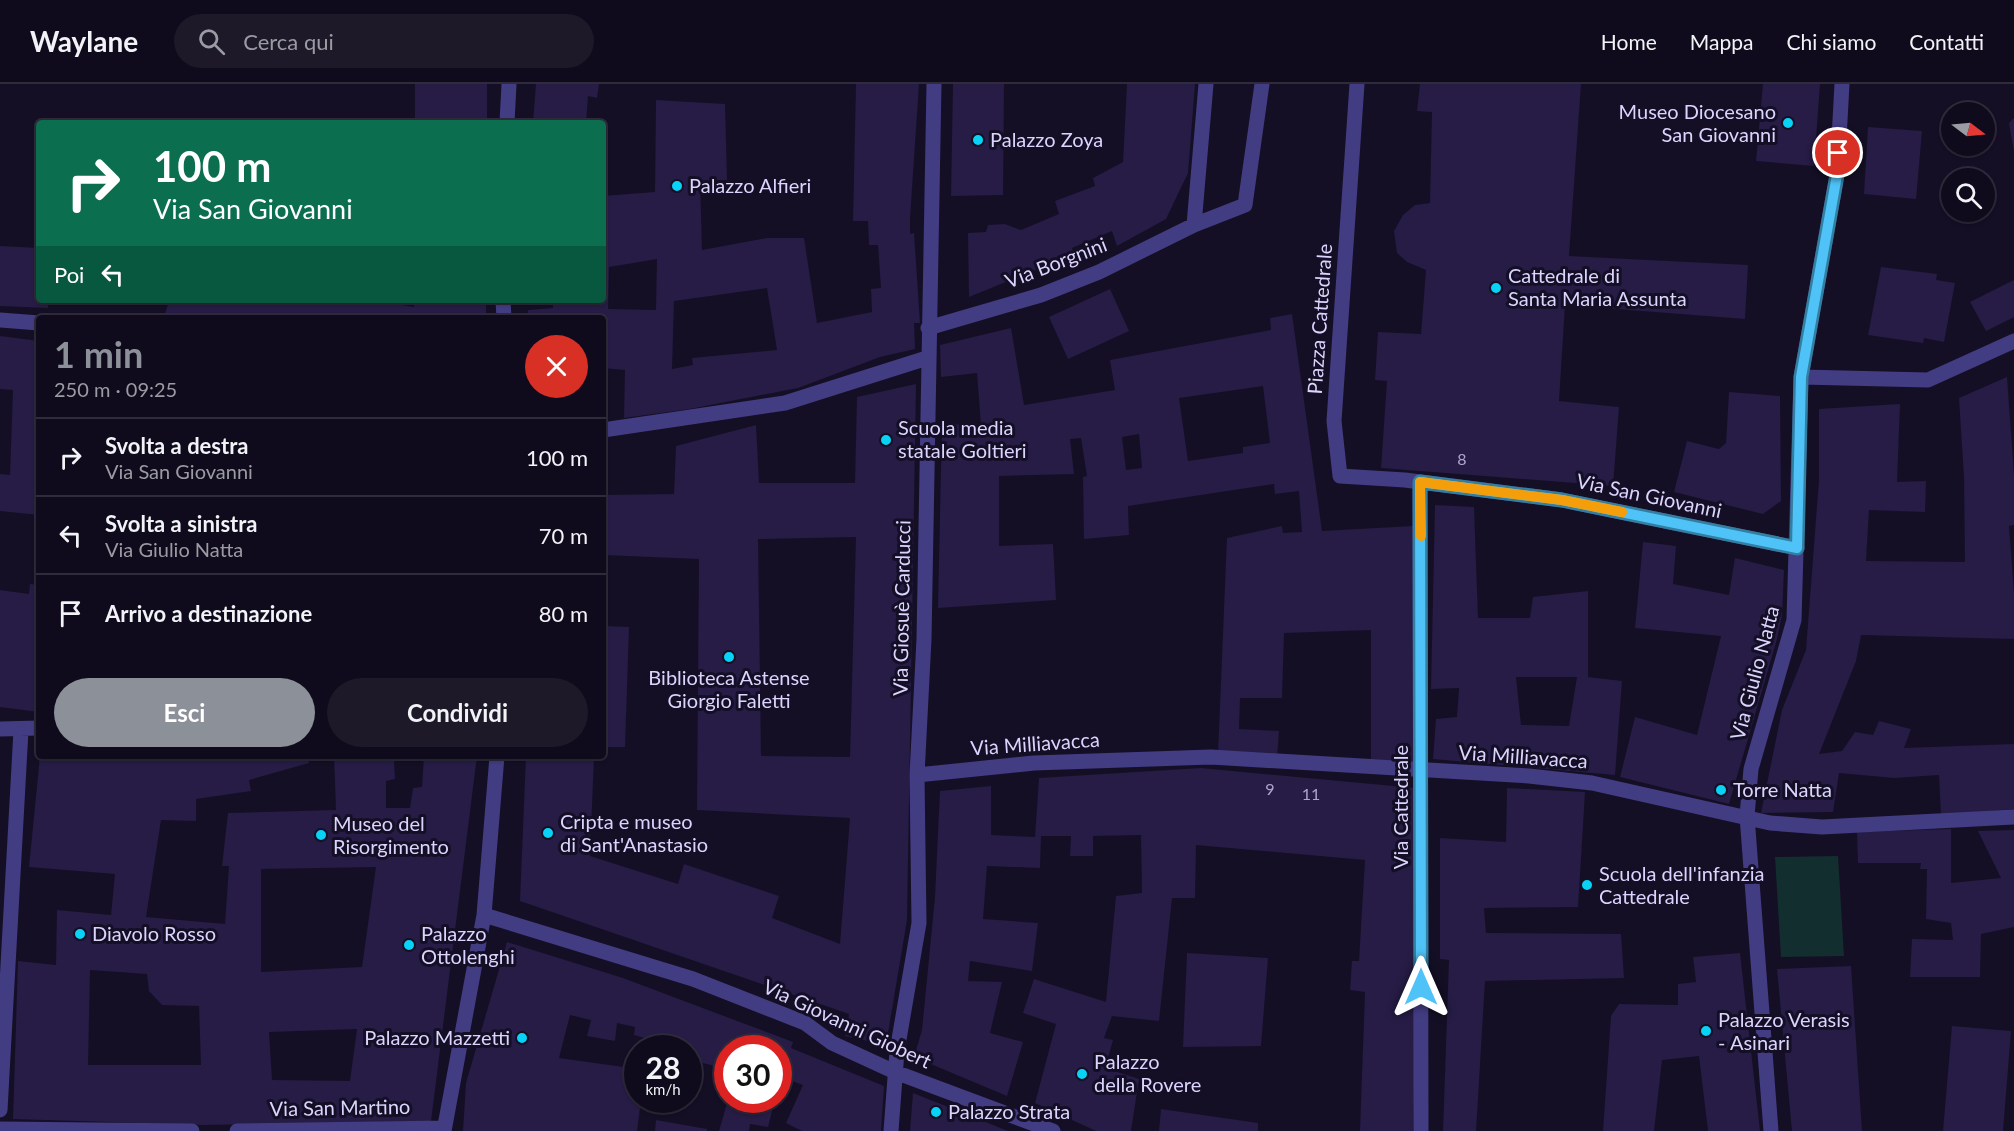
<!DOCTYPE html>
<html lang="it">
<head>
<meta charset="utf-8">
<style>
  body { margin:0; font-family:Lato,sans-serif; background:#1d1929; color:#f1f3f6; height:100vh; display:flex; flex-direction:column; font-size:22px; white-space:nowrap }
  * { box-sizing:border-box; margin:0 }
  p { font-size:20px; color:#9b9ba3 }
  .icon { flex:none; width:33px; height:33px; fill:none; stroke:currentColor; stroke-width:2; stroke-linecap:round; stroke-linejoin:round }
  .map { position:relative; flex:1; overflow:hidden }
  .side { position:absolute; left:36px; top:231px; width:570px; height:444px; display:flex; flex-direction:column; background:#0f0b1c; border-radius:6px; box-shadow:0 2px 4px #0004,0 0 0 2px #2f2b3b }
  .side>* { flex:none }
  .top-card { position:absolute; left:36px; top:36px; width:570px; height:183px; border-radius:6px; box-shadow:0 2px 4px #0004,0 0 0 2px #2f2b3b; background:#0b6e4f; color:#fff; overflow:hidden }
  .needle { width:39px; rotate:106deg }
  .controls { position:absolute; left:1941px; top:18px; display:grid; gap:12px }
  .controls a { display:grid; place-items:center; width:54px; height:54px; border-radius:50%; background:#0f0b1c; box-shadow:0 2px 4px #0004,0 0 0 2px #2f2b3b; font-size:30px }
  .speed { position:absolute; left:624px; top:951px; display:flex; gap:12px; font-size:30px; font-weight:700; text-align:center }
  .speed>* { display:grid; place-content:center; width:78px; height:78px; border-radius:50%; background:#0f0b1c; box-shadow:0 2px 4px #0004,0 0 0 2px #2f2b3b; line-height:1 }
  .speed small { font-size:15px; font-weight:400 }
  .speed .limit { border:9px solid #d22; background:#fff; color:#111 }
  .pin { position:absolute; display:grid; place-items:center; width:51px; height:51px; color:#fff; margin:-26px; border:3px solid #fff; border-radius:50%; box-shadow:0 2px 6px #0007 }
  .me { position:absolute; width:66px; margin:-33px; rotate:0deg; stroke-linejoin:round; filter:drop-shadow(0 0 4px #0008) }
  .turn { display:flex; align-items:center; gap:21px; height:126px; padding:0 18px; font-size:27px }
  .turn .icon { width:78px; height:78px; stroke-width:2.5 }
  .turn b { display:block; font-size:42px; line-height:51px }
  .then { display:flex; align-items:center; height:57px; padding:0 18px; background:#0003; gap:12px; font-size:22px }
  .round { display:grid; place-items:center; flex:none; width:63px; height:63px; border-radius:32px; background:#1d1929 }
  .overview { display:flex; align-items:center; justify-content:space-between; height:102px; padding:0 18px }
  h1 { font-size:36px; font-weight:700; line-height:45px; color:#8c9099 }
  .primary-button { display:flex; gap:12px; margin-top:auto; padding:12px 18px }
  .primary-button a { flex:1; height:69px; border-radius:36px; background:#8c9099; color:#fff; font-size:24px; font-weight:700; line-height:69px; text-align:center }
  .primary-button a+a { background:#1d1929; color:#f1f3f6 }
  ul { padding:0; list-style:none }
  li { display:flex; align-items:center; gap:18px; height:78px; padding:0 18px; border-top:2px solid #2f2b3b }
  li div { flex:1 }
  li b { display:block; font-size:22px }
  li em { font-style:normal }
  header { display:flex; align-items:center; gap:36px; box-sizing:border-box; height:84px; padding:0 30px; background:#0f0b1c; border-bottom:2px solid #2f2b3b }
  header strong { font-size:28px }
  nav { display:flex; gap:33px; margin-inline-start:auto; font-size:21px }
  .search { width:420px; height:54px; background:#1d1929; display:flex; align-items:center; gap:15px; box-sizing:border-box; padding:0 21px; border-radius:33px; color:#9b9ba3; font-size:22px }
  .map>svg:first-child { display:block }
  .green { fill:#132e2e }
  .building { fill:#261c45; fill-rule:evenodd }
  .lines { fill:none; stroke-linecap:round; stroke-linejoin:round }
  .minor { stroke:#423c82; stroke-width:15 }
  .route-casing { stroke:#337fa1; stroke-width:15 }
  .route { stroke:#4fc3f7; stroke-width:10 }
  .slow { stroke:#f59e0b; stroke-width:10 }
  .poi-dot { fill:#08d2f6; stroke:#140f25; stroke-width:2 }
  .labels { text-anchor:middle; stroke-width:6; stroke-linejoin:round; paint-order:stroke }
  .number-label { font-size:16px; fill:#aea6d0 }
  .poi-label { font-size:20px; fill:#dbd4fe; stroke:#140f25; text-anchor:start }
  .street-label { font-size:20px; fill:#dbd4fe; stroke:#140f25 }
</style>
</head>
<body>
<header>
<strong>Waylane</strong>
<div class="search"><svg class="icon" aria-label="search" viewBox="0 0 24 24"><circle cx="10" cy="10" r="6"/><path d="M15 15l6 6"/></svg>Cerca qui</div>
<nav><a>Home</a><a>Mappa</a><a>Chi siamo</a><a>Contatti</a></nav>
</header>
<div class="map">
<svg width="2014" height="1047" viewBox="0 0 2014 1047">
  <rect width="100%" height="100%" fill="#140f25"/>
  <path class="green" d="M 1838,772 L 1844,872 L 1781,873 L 1775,773 Z"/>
  <path class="building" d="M 415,0 L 487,0 L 487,39 L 415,39 Z
    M 536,0 L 599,0 L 597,14 L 588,12 L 586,39 L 533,39 Z
    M 856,0 L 919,0 L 910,134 L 910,150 L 914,149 L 920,239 L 914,239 L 915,265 L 880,273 L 798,304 L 690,325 L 624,334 L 625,286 L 603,284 L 603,234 L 528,234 L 528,226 L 553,224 L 553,216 L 603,216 L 603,112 L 655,108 L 656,16 L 725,20 L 727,96 L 700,97 L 702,166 L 767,154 L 804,154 L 817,239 L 872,228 L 871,205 L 881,204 L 878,161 L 869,161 L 868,137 L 853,137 ZM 657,175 L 656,226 L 608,225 L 609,183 ZM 767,204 L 777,266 L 692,274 L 693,281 L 672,285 L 674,217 Z
    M 953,0 L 1004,0 L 1003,111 L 951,112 Z
    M 1127,0 L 1195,0 L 1188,89 L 1166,135 L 1117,162 L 1112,147 L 1072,164 L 1074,170 L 969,213 L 968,149 L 986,148 L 988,141 L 1005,140 L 1021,146 L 1059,130 L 1055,117 L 1095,102 L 1093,94 L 1123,78 Z
    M 1420,0 L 1581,0 L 1569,172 L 1748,181 L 1745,235 L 1565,221 L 1559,317 L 1619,323 L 1613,402 L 1381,384 L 1387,297 L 1375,296 L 1378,248 L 1421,250 L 1426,186 L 1407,178 L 1397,169 L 1394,147 L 1403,131 L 1415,121 L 1430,119 L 1432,28 L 1417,27 Z
    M 1763,0 L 1820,0 L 1814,82 L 1756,77 Z
    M 2014,34 L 2014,68 L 2009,39 Z
    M 1868,43 L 1922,47 L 1916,115 L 1864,110 Z
    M 0,162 L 39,164 L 39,216 L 48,216 L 48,224 L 0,222 Z
    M 1881,183 L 1937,190 L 1936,196 L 1955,199 L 1944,258 L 1924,254 L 1923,259 L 1868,251 Z
    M 2014,196 L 2014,233 L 1986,247 L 1970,218 Z
    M 1110,205 L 1129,247 L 1068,275 L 1049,233 Z
    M 169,216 L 392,216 L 391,219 L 414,223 L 414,216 L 486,216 L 486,234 L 164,234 Z
    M 1292,230 L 1322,447 L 1413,442 L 1416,682 L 1371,680 L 1371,546 L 1284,549 L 1282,614 L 1240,614 L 1239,645 L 1279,647 L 1277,673 L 1218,669 L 1227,454 L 1282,442 L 1283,449 L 1302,448 L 1299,407 L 1275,410 L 1274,400 L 1128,422 L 1129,451 L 1084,455 L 1083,393 L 1087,392 L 1081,354 L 1070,355 L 1074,390 L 999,392 L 999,462 L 1053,460 L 1056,516 L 938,524 L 942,340 L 981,341 L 977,289 L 941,293 L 940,261 L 1011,244 L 1024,321 L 1115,306 L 1110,276 L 1271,246 L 1270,234 ZM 1263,302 L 1270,359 L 1243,363 L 1243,369 L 1188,377 L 1179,314 ZM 1139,350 L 1142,384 L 1126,386 L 1122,353 Z
    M 0,252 L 39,257 L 39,431 L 0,427 L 0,390 L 10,391 L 13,306 L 0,305 Z
    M 2007,293 L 2014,392 L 2014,441 L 2009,442 L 2014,510 L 2014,555 L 1861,551 L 1856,577 L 1819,670 L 1842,667 L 1855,648 L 1873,651 L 1879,637 L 1911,645 L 1904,664 L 2014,660 L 2014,725 L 1941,731 L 1939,691 L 1894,694 L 1839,689 L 1833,728 L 1761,729 L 1782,626 L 1806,566 L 1819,396 L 1819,325 L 1900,320 L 1897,398 L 1926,397 L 1925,428 L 1869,426 L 1866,477 L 1965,478 L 1964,393 L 1959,314 Z
    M 916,300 L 907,836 L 886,961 L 845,952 L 849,930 L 520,817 L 526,672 L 594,672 L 590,772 L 678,800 L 684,780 L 779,812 L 772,834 L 840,860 L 850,734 L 697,726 L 699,475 L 603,471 L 603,411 L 674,410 L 676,362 L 756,341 L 759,399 L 855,399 L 857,313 ZM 856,453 L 850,673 L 761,672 L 758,455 Z
    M 1729,308 L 1780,312 L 1781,417 L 1763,430 L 1674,408 L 1687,357 L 1719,365 L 1726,359 Z
    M 1435,421 L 1474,423 L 1478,534 L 1530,534 L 1533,513 L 1588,507 L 1588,593 L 1622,597 L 1615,691 L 1433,675 L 1436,635 L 1457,633 L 1459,604 L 1431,605 ZM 1516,593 L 1577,593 L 1569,642 L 1521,641 Z
    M 1643,458 L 1676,462 L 1673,500 L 1729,511 L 1735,474 L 1784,486 L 1782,531 L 1777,555 L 1729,720 L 1620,693 L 1635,633 L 1697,651 L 1721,552 L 1635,544 Z
    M 30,500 L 39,501 L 39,628 L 0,623 L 0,506 L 29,510 Z
    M 603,542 L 629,543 L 625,663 L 603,663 Z
    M 40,672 L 308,672 L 309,679 L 249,696 L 251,707 L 196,715 L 196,737 L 161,736 L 146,833 L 225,840 L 229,782 L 222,782 L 228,729 L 336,726 L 334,672 L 386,672 L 386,677 L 394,676 L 395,695 L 386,697 L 386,724 L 410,724 L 413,704 L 422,703 L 424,672 L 477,672 L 431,1037 L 205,1041 L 13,1035 L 18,877 L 56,881 L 57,826 L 111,831 L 115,790 L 29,783 ZM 376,783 L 362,883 L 261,888 L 261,785 ZM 90,886 L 147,890 L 149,907 L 162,921 L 199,922 L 201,981 L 88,981 ZM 357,945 L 350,997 L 272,996 L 269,948 Z
    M 1201,684 L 1415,704 L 1417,875 L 1413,1047 L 1360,1047 L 1365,908 L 1350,906 L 1352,877 L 1359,877 L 1365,776 L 1196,761 L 1195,814 L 1172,814 L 1159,937 L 1112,932 L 1104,954 L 1113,956 L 1105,984 L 1139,995 L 1131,1047 L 1096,1047 L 1035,1019 L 1056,940 L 1023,929 L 1034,895 L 1106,918 L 1116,812 L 1142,809 L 1141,751 L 1093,752 L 1093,772 L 1070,772 L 1071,752 L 1041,752 L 1040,784 L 987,782 L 983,835 L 1038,839 L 1032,887 L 970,877 L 968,897 L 1002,898 L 990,949 L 1023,958 L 1007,1012 L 914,973 L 922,946 L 935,813 L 940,707 L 991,702 L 991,751 L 1035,753 L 1039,694 Z
    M 1507,704 L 1585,708 L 1578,823 L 1484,824 L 1486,849 L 1621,850 L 1624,894 L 1485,897 L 1476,1047 L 1443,1047 L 1449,876 L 1440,875 L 1440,754 L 1506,758 Z
    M 1951,745 L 1951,799 L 2001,794 L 1978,747 L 2014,746 L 2014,843 L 1981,850 L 1980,893 L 1910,893 L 1912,855 L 1953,856 L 1951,839 L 1926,835 L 1927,785 L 1920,785 L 1921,779 L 1858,779 L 1857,748 Z
    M 507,858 L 623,894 L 793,958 L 791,964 L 884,1002 L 881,1047 L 802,1047 L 786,1039 L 803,1001 L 781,993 L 778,1001 L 778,964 L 728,964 L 728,985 L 694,977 L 691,987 L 688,987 L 688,964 L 647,964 L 648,955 L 634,951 L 635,943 L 617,939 L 615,957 L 587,952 L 591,936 L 570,931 L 559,974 L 638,985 L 638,1016 L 641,1016 L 637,1047 L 463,1047 L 466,999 Z
    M 1187,869 L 1268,874 L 1261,962 L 1183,963 Z
    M 1740,869 L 1760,1047 L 1708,1047 L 1699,972 L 1662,976 L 1654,1047 L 1603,1047 L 1611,932 L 1619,920 L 1678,921 L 1678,900 L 1696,898 L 1693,873 Z
    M 1851,882 L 1862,1047 L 1792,1047 L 1777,885 Z
    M 1952,942 L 2011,947 L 2003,1047 L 1943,1047 Z
    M 913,1009 L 1008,1047 L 910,1047 Z
    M 728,1016 L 775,1016 L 768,1043 L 750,1040 L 749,1047 L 719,1047 Z
    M 1161,1025 L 1258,1039 L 1258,1047 L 1159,1047 Z
    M 656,1036 L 707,1045 L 707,1047 L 655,1047 Z"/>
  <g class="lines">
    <path class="minor" d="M 1206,0 L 1194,141 L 1245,121 L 1262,0
      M 1357,0 L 1334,337 L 1340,392 L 1405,396 L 1562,416 L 1797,464
      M 507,39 L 509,0
      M 503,216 L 504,234
      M 0,236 L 39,239
      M 928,244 L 1041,211 L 1099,188 L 1194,141
      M 1801,293 L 1928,296 L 2014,257
      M 603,346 L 785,319 L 927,274
      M 1420,398 L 1421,1047
      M 0,645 L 39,644
      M 917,691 L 1034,679 L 1211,673 L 1529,692 L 1592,699 L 1770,739 L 1822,743 L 2014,733
      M 484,831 L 693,895 L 805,939 L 832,959 L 895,988 L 1053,1047
      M 0,1026 L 21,646
      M 0,1045 L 192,1047
      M 237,1047 L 444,1044
      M 444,1047 L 484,831 L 497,672
      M 891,1047 L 897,967 L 919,839 L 917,691 L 924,555 L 934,0
      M 1771,1047 L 1747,732 L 1751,685 L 1794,536 L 1801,293 L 1837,91 L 1842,0"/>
  </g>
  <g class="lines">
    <g class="route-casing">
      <path id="route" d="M 1421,903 L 1420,398 L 1562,416 L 1797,464 L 1801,293 L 1837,91 L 1838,69"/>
    </g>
    <use href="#route" class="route"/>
    <path class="slow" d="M 1421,452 L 1420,398 L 1562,416 L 1622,428"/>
  </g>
  <g class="poi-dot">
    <circle cx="1788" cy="39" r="6"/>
    <circle cx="978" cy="56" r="6"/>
    <circle cx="677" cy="102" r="6"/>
    <circle cx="1496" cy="204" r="6"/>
    <circle cx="886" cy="356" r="6"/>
    <circle cx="729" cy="573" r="6"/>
    <circle cx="1721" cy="706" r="6"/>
    <circle cx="548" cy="749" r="6"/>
    <circle cx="321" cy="751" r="6"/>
    <circle cx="1587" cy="801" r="6"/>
    <circle cx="80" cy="850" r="6"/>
    <circle cx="409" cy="861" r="6"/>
    <circle cx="1706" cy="947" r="6"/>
    <circle cx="522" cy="954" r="6"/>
    <circle cx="1082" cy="990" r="6"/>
    <circle cx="936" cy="1028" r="6"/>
  </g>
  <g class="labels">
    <g class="number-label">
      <text x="1462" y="381">8</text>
      <text x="1270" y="711">9</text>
      <text x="1311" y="716">11</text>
    </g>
    <g class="poi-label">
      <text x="1776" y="35" text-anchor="end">Museo Diocesano<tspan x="1776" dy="23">San Giovanni</tspan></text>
      <text x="990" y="63">Palazzo Zoya</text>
      <text x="689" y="109">Palazzo Alfieri</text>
      <text x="1508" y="199">Cattedrale di<tspan x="1508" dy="23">Santa Maria Assunta</tspan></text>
      <text x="898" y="351">Scuola media<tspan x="898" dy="23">statale Goltieri</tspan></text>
      <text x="729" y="601" text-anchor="middle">Biblioteca Astense<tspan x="729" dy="23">Giorgio Faletti</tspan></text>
      <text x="1733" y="713">Torre Natta</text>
      <text x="560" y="745">Cripta e museo<tspan x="560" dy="23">di Sant'Anastasio</tspan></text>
      <text x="333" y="747">Museo del<tspan x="333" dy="23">Risorgimento</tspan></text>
      <text x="1599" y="797">Scuola dell'infanzia<tspan x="1599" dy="23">Cattedrale</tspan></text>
      <text x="92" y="857">Diavolo Rosso</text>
      <text x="421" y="857">Palazzo<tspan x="421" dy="23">Ottolenghi</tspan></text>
      <text x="1718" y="943">Palazzo Verasis<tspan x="1718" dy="23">- Asinari</tspan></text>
      <text x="510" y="961" text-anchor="end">Palazzo Mazzetti</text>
      <text x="1094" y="985">Palazzo<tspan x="1094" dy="23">della Rovere</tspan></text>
      <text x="948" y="1035">Palazzo Strata</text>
    </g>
    <g class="street-label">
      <text transform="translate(1056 179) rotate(-21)" y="7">Via Borgnini</text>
      <text transform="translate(1320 235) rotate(-86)" y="7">Piazza Cattedrale</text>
      <text transform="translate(1649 412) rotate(12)" y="7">Via San Giovanni</text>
      <text transform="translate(902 524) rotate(-89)" y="7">Via Giosuè Carducci</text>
      <text transform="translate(1755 589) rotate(-75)" y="7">Via Giulio Natta</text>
      <text transform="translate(1035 660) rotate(-4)" y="7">Via Milliavacca</text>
      <text transform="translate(1523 673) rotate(4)" y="7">Via Milliavacca</text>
      <text transform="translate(1401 723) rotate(-90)" y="7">Via Cattedrale</text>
      <text transform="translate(847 940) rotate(25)" y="7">Via Giovanni Giobert</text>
      <text transform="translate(340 1024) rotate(-1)" y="7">Via San Martino</text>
    </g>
  </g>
</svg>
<div class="controls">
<a><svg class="needle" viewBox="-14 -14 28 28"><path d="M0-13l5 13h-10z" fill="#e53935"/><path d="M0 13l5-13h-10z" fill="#9b9ba3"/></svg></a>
<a><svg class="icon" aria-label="search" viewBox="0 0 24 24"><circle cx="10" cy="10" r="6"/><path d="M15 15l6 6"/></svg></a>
</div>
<div class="speed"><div>28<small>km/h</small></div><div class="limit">30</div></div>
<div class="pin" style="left:1838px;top:69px;background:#d93025"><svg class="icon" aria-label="arrive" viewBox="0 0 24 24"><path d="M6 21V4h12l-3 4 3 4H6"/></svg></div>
<svg class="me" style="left:1421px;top:903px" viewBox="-20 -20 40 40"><path d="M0-17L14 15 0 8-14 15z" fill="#4fc3f7" stroke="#fff" stroke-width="4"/></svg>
<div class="top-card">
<div class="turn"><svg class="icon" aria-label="right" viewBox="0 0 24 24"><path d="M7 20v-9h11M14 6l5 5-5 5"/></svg><div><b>100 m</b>Via San Giovanni</div></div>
<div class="then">Poi<svg class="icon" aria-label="left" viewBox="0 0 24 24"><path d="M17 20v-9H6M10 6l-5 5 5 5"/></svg></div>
</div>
<section class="side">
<div class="overview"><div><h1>1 min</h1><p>250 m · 09:25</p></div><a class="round" style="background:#d93025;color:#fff"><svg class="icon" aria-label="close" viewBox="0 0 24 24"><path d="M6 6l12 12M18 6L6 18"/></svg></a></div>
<ul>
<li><svg class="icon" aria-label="right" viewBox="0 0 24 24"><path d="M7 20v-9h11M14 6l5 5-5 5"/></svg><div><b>Svolta a destra</b><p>Via San Giovanni</p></div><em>100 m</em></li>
<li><svg class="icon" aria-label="left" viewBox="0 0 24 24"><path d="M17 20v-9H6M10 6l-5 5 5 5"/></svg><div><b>Svolta a sinistra</b><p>Via Giulio Natta</p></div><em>70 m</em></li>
<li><svg class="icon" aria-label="arrive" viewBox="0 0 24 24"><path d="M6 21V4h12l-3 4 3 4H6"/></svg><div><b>Arrivo a destinazione</b></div><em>80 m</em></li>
</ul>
<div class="primary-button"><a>Esci</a><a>Condividi</a></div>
</section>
</div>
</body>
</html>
